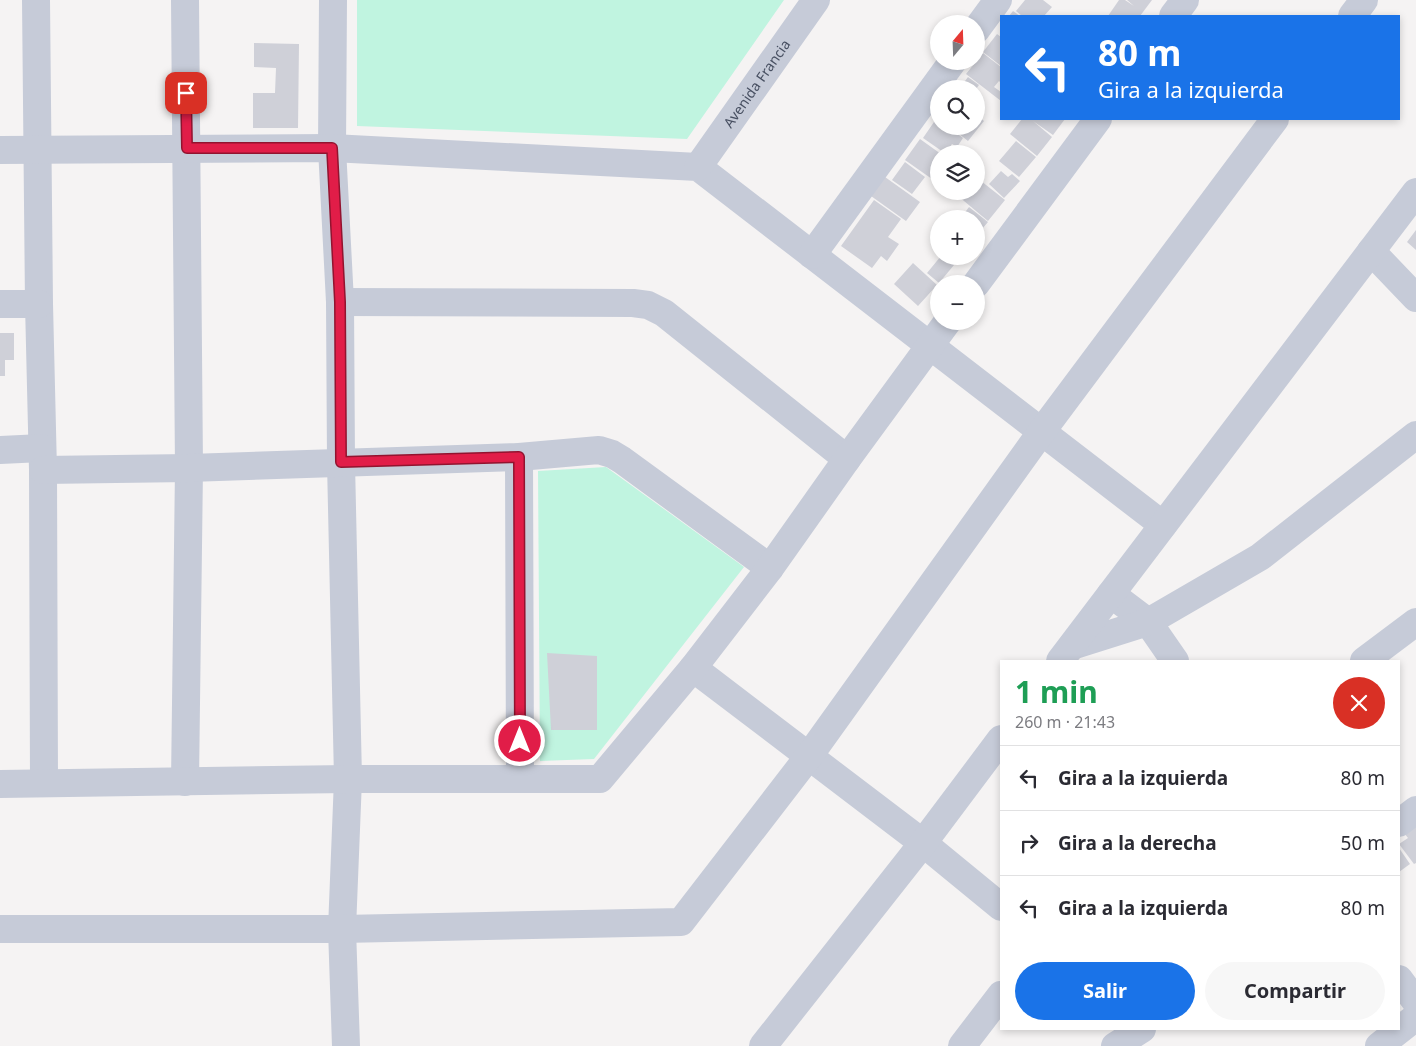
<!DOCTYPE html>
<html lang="es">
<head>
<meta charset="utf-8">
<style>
  body { margin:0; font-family:"Noto Sans",sans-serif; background:#f7f7f7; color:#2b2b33; height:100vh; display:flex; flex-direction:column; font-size:19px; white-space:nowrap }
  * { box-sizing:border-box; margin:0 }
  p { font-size:16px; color:#7c7c81 }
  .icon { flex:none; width:28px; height:28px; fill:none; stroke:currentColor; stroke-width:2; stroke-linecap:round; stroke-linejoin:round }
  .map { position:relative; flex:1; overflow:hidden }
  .panel { position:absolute; left:1000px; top:660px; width:400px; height:370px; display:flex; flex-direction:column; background:#fff; border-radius:0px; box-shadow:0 2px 8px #0003 }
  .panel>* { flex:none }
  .guide { position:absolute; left:1000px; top:15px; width:400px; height:105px; border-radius:0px; box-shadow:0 2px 8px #0003; background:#1a73e8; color:#fff; overflow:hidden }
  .needle { width:32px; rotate:19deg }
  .buttons { position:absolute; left:930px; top:15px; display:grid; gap:10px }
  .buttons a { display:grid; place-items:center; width:55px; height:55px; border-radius:50%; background:#fff; box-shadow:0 2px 8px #0003; font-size:25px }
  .pin { position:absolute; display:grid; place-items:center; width:42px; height:42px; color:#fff; margin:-21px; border-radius:10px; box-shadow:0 2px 8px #0006 }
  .me { position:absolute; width:55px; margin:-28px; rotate:0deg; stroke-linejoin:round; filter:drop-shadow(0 0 4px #0008) }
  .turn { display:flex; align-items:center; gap:18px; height:105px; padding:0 15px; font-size:22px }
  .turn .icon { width:65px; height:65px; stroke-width:2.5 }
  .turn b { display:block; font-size:35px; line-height:42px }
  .round { display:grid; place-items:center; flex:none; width:52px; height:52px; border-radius:26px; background:#f7f7f7 }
  .summary { display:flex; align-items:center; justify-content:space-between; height:85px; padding:0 15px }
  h1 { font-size:30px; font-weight:700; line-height:38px; color:#1e9e55 }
  .cta { display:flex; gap:10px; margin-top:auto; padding:10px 15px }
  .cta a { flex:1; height:58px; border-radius:30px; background:#1a73e8; color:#fff; font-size:20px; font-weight:700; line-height:58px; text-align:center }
  .cta a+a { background:#f7f7f7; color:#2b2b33 }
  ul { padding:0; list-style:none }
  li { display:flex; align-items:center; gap:15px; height:65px; padding:0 15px; border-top:1px solid #e1e1e2 }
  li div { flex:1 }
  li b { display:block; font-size:19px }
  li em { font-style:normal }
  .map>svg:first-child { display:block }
  .green { fill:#c0f4e0 }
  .building { fill:#cfd0d8 }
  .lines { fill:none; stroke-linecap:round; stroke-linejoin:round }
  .minor { stroke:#c6cbd8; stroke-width:28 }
  .route-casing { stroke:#92132f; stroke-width:12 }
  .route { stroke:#e11d48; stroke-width:9 }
  .labels { text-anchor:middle; stroke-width:4; stroke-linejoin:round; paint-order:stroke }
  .street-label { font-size:14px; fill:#485062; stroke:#fff }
</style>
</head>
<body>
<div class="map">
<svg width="1416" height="1046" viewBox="0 0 1416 1046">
  <rect width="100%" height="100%" fill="#f5f3f3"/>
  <path class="green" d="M 357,0 L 784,0 L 687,139 L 357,126 Z
    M 606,467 L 744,567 L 594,759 L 540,761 L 538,471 Z"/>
  <path class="building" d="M 1025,0 L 1043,0 L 1052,7 L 1044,16 L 1022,16 L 1016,11 Z
    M 1119,0 L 1125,0 L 1134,6 L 1127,0 L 1152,0 L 1140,16 L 1108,16 Z
    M 1013,11 L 1020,16 L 1009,16 Z
    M 997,34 L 1001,37 L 1001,66 L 983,52 Z
    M 254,43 L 299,44 L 298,128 L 253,128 L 253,93 L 275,93 L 276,68 L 254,67 Z
    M 983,53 L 1001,67 L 1001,83 L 999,81 L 994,87 L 1001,92 L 1001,101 L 966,74 Z
    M 968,77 L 979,85 L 976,89 L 959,89 Z
    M 976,115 L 984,121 L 968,141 L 949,126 L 976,126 Z
    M 936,119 L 939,120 L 939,126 L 947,126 L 963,138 L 957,147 L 952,144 L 946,154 L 923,138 Z
    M 1022,119 L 1065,119 L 1053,135 L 1033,121 L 1052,137 L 1037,156 L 1010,134 Z
    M 920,139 L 941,154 L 939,154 L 939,184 L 905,160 Z
    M 1016,141 L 1036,157 L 1019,177 L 999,161 Z
    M 905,162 L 925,177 L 912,194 L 892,180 Z
    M 1001,171 L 1008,177 L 1012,174 L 1020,181 L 1004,198 L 989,184 Z
    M 885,177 L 920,202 L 906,221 L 871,196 Z
    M 976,177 L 1005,200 L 988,221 L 958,196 L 962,191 L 976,191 Z
    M 874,200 L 901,219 L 888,237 L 899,244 L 887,261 L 881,256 L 872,268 L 841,246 Z
    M 969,207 L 988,222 L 976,236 L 976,219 L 960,219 Z
    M 1416,230 L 1416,250 L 1407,242 Z
    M 941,256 L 943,256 L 954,265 L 939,283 L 927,273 Z
    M 949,256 L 961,256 L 956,262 Z
    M 913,263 L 937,285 L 918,306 L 894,284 Z
    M 0,333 L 14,333 L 14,360 L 5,360 L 5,376 L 0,376 Z
    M 547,653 L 597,656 L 597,730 L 551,730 Z
    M 1416,825 L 1416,863 L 1414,864 L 1399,844 L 1408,838 L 1404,833 Z
    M 1399,848 L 1410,864 L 1399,872 Z"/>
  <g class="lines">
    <g class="minor">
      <path d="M 36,0 L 39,304 L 43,470 L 44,783"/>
      <path d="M 185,0 L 189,468 L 185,782"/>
      <path d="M 333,0 L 332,148 L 340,302 L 341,463 L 348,779 L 342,929 L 346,1046"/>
      <path d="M 1173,16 L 1185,0"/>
      <path d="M 1352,16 L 1364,0"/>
      <path d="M 976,30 L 998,0"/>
      <path d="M 0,150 L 332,148 L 698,167 L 1163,525"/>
      <path id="s1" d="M 698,167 L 816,0"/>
      <path d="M 1371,251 L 1416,298"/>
      <path d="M 812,255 L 953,61"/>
      <path d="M 976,284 L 1098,119"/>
      <path d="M 340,302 L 633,303 L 648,305 L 664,313 L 847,459"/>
      <path d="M 0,304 L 39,304"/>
      <path d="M 0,450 L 42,448"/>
      <path d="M 519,457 L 520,779"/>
      <path d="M 43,470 L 189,468 L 519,457 L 599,450 L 612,454 L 622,460 L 770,568"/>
      <path d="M 1111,594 L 1148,622 L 1175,661"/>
      <path d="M 1072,646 L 1148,622 L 1260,557 L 1416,435"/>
      <path d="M 1060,661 L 1416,192"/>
      <path d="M 1364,661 L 1416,622"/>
      <path d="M 693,668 L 923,843 L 1001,907"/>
      <path d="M 0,784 L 348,779 L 600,779 L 693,668 L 770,568 L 847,459 L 948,321"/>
      <path d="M 1399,823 L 1416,810"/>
      <path d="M 0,929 L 342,929 L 681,922 L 809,756 L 1042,431 L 1275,119"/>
      <path d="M 1399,979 L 1416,1002"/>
      <path d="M 763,1046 L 923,843 L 1001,739"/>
      <path d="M 962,1046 L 1001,995"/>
      <path d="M 1115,1046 L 1142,1029"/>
      <path d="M 1379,1046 L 1416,1017"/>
    </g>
  </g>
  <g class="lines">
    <g class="route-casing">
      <path id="route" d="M 186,93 L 187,148 L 332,148 L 340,302 L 341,462 L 519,457 L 520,741"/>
    </g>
    <use href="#route" class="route"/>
  </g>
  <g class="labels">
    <g class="street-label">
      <text dy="5" stroke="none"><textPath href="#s1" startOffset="102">Avenida Francia</textPath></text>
    </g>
  </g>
</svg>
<div class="buttons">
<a><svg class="needle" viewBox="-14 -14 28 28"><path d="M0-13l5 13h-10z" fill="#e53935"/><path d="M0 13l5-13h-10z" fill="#7c7c81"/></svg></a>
<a><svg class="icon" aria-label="search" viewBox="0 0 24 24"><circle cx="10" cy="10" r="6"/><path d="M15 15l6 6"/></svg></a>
<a><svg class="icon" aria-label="layers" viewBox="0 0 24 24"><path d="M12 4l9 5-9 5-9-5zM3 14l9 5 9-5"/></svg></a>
<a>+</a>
<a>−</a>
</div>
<div class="pin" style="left:186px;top:93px;background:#d93025"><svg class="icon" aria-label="arrive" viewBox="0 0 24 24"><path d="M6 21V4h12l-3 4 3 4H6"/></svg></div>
<svg class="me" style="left:520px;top:741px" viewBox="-20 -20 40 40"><circle r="17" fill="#e11d48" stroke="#fff" stroke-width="3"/><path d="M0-11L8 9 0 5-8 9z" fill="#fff"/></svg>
<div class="guide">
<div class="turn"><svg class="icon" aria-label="left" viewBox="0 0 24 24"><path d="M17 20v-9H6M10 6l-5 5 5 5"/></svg><div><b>80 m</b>Gira a la izquierda</div></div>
</div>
<section class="panel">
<div class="summary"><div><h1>1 min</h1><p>260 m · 21:43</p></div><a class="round" style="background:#d93025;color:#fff"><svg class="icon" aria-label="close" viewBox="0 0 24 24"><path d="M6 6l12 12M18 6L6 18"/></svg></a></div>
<ul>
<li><svg class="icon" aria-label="left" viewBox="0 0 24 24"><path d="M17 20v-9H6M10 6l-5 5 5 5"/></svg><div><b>Gira a la izquierda</b></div><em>80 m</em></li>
<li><svg class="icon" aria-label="right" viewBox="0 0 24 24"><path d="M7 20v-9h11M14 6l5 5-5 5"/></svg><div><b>Gira a la derecha</b></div><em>50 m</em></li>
<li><svg class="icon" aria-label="left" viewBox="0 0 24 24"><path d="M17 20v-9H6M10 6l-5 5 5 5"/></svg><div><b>Gira a la izquierda</b></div><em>80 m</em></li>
</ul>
<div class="cta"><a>Salir</a><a>Compartir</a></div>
</section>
</div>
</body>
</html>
